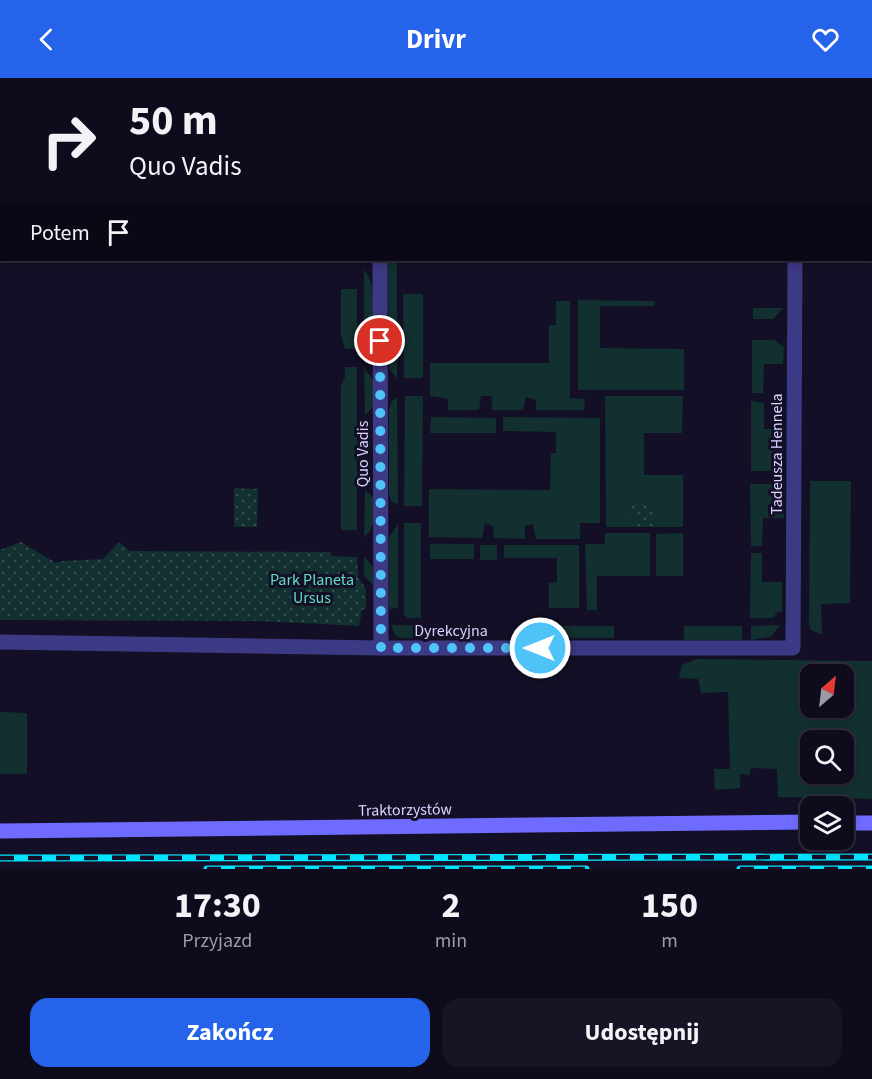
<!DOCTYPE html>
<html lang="pl">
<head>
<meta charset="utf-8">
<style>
  body { margin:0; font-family:"Source Sans 3",sans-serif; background:#171425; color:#f1f3f6; height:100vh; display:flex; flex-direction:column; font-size:22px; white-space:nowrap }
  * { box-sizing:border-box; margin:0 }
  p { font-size:20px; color:#9b9ba3 }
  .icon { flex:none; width:33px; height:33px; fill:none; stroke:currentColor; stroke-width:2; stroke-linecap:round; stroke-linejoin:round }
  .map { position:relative; height:791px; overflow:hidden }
  .side { display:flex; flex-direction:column; background:#0e0b1c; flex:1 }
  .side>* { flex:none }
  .banner { position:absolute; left:0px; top:0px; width:873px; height:183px; box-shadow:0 3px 9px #0003,0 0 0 2px #2e2b3b; background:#0e0b1c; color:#f1f3f6; overflow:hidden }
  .needle { width:39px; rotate:28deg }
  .fabs { position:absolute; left:800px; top:586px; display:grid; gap:12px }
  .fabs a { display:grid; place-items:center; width:54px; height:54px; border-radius:12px; background:#0e0b1c; box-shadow:0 3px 9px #0003,0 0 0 2px #2e2b3b; font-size:30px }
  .pin { position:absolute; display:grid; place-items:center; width:51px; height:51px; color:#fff; margin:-26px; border:3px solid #fff; border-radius:50%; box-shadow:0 2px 6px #0007 }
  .me { position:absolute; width:66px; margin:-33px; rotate:270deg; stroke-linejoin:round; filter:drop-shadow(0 0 4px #0008) }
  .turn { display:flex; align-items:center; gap:21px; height:126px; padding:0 30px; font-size:27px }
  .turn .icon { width:78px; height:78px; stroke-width:2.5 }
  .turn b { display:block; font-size:42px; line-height:51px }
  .then { display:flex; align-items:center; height:57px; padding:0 30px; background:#0003; gap:12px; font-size:22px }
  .eta { display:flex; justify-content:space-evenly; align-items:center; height:102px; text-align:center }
  .eta b { font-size:36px; font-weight:700; line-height:42px }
  .primary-button { display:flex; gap:12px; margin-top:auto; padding:12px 30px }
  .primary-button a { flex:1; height:69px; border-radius:18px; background:#2563eb; color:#fff; font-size:24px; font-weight:700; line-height:69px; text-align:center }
  .primary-button a+a { background:#171425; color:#f1f3f6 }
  header { display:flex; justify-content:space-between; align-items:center; height:78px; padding:0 30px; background:#2563eb; color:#fff; font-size:27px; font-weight:700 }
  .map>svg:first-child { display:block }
  .green { fill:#12302f; fill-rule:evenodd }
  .park { fill:url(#park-dots) }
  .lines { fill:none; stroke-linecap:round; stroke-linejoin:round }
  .street { stroke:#3d3a85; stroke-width:15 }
  .secondary { stroke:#6f6bff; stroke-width:15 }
  .rail-casing { stroke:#00e5ff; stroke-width:7 }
  .rail { stroke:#130f26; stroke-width:4.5; stroke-dasharray:14; stroke-linecap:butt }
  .route { stroke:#4fc3f7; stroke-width:10; stroke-dasharray:0 18 }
  .labels { text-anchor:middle; stroke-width:6; stroke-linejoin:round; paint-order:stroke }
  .street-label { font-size:16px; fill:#d9d4ff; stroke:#130f26 }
  .park-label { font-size:16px; fill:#5fe0c0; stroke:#130f26 }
</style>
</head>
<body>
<header><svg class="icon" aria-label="back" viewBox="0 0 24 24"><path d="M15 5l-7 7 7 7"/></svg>Drivr<svg class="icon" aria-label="heart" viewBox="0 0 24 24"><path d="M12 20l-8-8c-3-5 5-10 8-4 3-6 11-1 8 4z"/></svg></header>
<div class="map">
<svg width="872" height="791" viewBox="0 0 872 791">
  <defs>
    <pattern id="park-dots" width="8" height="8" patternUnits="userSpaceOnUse" patternTransform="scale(1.5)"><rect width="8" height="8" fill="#12302f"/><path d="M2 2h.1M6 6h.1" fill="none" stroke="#344d4e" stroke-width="1.8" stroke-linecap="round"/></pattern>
  </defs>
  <rect width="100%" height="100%" fill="#130f26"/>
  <path class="green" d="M 388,182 L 397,182 L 397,301 L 389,290 Z
    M 364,192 C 377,201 377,260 364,269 Z
    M 341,211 L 357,211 L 357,271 L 345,271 L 341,257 Z
    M 403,216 L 423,216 L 423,300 L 404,300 Z
    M 578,222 L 654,223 L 655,228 L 600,228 L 600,270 L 684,271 L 684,312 L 578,312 Z
    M 556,223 L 570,223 L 570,320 L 585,321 L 584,332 L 536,332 L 536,322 L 526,319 L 523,332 L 492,332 L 492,320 L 490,318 L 481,318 L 479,332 L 448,332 L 448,321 L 430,318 L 430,285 L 549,285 L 549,247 L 556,247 Z
    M 753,230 L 783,230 L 773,241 L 753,241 Z
    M 752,262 L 774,262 L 784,269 L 783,286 L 764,286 L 763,315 L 752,315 Z
    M 345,289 L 357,289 L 357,452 L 341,452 L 341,307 L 345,299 Z
    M 364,290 L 373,302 L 373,329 L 365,337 Z
    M 405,318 L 423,318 L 422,428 L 404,428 Z
    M 605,318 L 683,318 L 682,355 L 644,355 L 644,397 L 683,397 L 683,449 L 655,449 L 655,426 L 629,426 L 628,436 L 637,436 L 637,449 L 606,449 Z
    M 397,319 L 398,427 L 392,424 L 389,417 L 389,332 L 391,324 Z
    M 751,323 L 764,325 L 764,351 L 783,351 L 783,393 L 751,393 Z
    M 431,339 L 496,340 L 496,355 L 430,355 Z
    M 503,339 L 600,340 L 600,445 L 580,445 L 580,461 L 536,461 L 533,446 L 525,448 L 525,461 L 493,460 L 494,449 L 485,445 L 482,460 L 429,459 L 429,411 L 550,412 L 551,375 L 556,375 L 556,354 L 503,353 Z
    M 810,403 L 851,403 L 850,525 L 821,526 L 822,557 L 811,552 L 809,546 Z
    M 750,406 L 783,406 L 784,440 L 763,440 L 762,468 L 751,468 Z
    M 365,412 L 373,419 C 373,433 377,450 364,459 Z
    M 404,445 L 421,445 L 421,540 L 408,540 L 404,537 Z
    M 398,446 L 398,529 L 389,532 L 389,459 Z
    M 605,455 L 650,455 L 650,498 L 597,498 L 597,532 L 587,532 L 585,466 L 605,466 Z
    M 683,455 L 683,498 L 656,498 L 656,456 Z
    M 430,466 L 474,466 L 474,481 L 430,481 Z
    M 480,467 L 497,467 L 497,482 L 480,482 Z
    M 504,467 L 579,467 L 579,530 L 549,530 L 549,505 L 557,504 L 557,480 L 504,480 Z
    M 751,475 L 762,475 L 762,504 L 782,504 L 782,534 L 778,534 L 772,540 L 750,540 Z
    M 364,478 L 373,489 L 373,507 L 364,498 Z
    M 391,547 L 473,548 L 473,560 L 400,560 L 395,557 Z
    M 780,547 L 771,559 L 751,562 L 751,548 Z
    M 542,548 L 614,548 L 614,560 L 542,560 Z
    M 684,548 L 742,548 L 742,562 L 684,562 Z
    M 696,581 L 872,583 L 872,721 L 778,719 L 777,691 L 751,690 L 750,697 L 740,696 L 740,710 L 715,712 L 714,691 L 730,691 L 728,614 L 701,615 L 698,601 L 679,600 L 682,587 ZM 810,597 L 843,597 L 843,630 L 810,630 ZM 810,663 L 843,663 L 843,696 L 810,696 Z
    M 0,634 L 27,635 L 27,696 L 0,696 Z"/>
  <path class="park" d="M 234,410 L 258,411 L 257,449 L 234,449 Z
    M 628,426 L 655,426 L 655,449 L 637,449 L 637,436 L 628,436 Z
    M 21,464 L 56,485 L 63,483 L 103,481 L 119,464 L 130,473 L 331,474 L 331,478 L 357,479 L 358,499 L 366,511 L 366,530 L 362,532 L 359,548 L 262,543 L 0,542 L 0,472 Z"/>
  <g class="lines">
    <path class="street" d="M 380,0 L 380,2
      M 795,2 L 795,0
      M 380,182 L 381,570
      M 0,564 L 381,570 L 793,570 L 795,182"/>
    <path class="secondary" d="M 843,745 L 872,745
      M 0,753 L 810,744"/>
    <g class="rail-casing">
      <path id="rail" d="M 0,780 L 872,779
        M 207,791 L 586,791
        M 740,791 L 872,791"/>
    </g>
    <use href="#rail" class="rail"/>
  </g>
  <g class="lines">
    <path class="route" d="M 380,263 L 381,570 L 540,570"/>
  </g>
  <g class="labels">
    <g class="street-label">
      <text transform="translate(362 376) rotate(-90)" y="6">Quo Vadis</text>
      <text transform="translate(776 376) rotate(-90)" y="6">Tadeusza Hennela</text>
      <text x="451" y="558">Dyrekcyjna</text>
      <text transform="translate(405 731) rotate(-1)" y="6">Traktorzystów</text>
    </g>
    <g class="park-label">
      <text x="312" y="507">Park Planeta<tspan x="312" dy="18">Ursus</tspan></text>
    </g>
  </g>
</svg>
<div class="fabs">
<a><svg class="needle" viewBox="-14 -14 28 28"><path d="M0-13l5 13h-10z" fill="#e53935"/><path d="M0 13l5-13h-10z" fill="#9b9ba3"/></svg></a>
<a><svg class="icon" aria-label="search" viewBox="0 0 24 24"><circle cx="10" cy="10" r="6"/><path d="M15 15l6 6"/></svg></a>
<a><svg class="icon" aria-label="layers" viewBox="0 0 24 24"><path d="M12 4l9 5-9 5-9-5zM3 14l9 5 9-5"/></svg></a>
</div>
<div class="pin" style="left:380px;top:263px;background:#d93025"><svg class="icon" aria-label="arrive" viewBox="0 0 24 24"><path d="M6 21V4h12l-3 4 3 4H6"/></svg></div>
<svg class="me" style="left:540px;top:570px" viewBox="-20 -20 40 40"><circle r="17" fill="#4fc3f7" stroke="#fff" stroke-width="3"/><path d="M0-11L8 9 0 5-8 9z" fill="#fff"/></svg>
<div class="banner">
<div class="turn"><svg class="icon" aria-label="right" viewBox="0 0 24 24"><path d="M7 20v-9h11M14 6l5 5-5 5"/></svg><div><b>50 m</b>Quo Vadis</div></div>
<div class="then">Potem<svg class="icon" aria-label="arrive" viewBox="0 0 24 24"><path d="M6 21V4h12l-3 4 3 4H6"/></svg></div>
</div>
</div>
<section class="side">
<div class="eta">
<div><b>17:30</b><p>Przyjazd</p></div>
<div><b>2</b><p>min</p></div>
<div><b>150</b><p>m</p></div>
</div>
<div class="primary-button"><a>Zakończ</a><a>Udostępnij</a></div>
</section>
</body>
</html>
